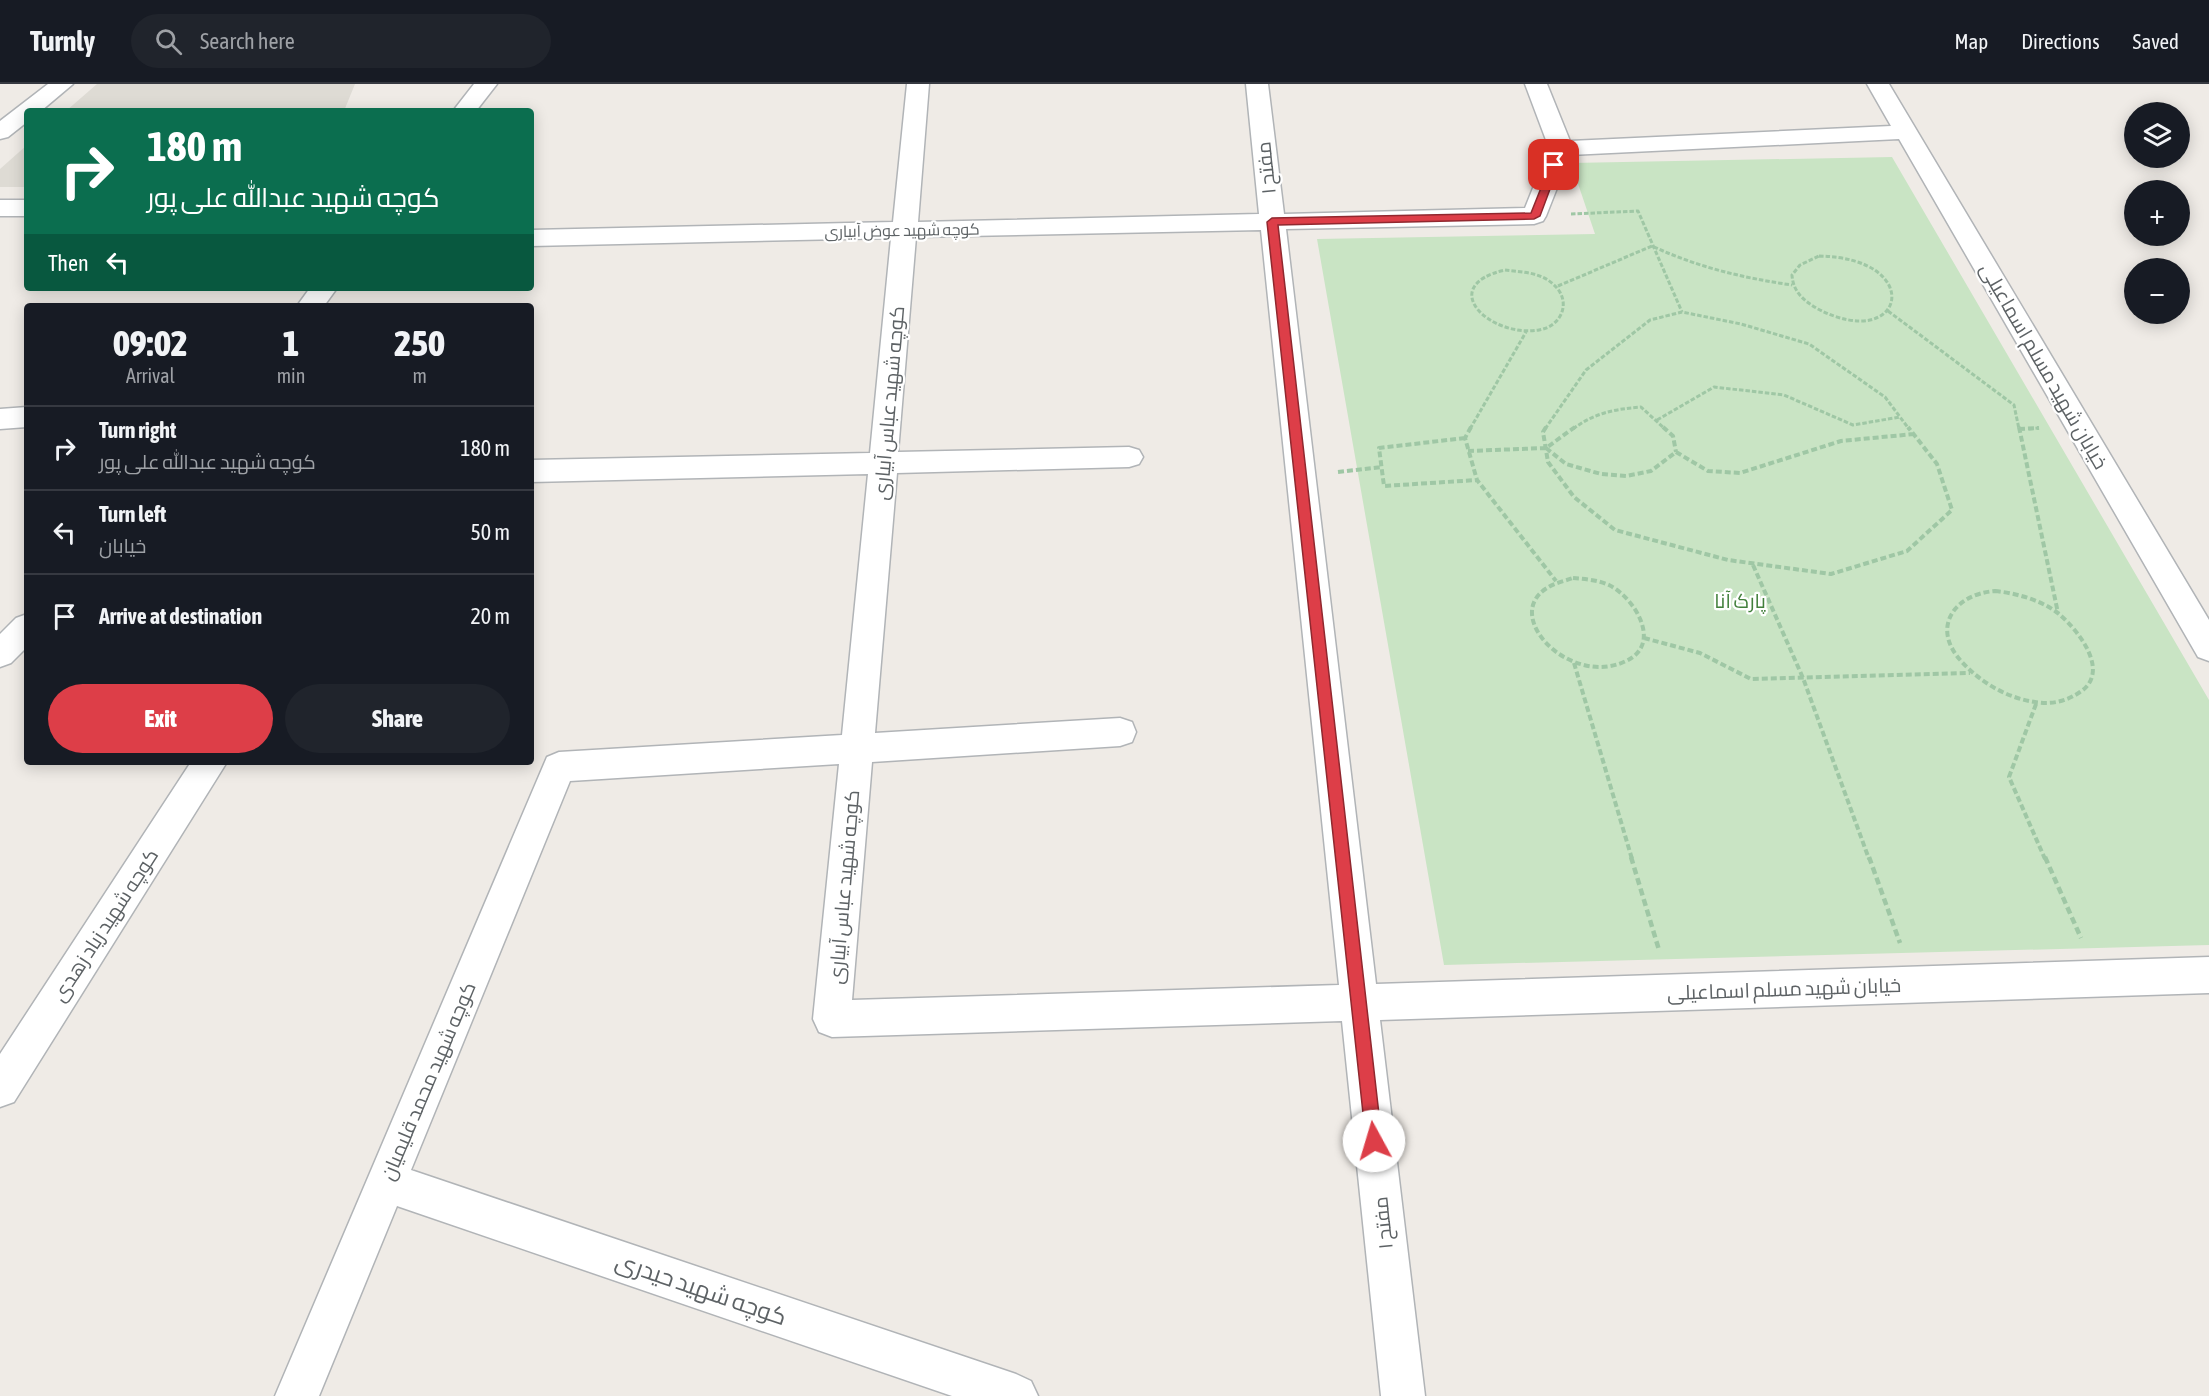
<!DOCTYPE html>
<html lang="en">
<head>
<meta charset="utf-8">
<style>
  body { margin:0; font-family:"Asap Condensed",Cairo,sans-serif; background:#20242c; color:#f1f3f6; height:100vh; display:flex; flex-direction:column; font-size:22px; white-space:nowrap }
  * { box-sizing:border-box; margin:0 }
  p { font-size:20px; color:#9ea1a6 }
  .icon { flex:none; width:33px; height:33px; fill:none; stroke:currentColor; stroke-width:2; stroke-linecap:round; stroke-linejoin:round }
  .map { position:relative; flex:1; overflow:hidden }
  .drawer { position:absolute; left:24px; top:219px; width:510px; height:462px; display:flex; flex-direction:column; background:#171b24; border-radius:6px; box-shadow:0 3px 15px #0003 }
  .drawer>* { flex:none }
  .top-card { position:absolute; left:24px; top:24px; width:510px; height:183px; border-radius:6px; box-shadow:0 3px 15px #0003; background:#0b6e4f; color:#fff; overflow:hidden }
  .buttons { position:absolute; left:2124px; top:18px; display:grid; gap:12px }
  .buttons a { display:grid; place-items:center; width:66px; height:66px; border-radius:50%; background:#171b24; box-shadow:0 3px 15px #0003; font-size:30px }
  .pin { position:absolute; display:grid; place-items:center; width:51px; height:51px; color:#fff; margin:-26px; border-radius:12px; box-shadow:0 3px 9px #0006 }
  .me { position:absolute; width:66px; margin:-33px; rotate:354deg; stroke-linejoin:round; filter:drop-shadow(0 0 4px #0008) }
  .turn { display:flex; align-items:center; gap:21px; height:126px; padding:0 24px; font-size:27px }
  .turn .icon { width:78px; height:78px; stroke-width:2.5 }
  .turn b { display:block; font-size:42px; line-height:51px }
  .then { display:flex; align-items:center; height:57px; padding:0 24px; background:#0003; gap:12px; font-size:22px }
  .eta { display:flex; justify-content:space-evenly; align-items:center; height:102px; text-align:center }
  .eta b { font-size:36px; font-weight:800; line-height:42px }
  .action { display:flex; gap:12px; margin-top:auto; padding:12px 24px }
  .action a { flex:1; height:69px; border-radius:36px; background:#dd3e48; color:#fff; font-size:24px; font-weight:800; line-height:69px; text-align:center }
  .action a+a { background:#20242c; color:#f1f3f6 }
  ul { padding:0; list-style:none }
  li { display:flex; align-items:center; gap:18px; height:84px; padding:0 24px; border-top:2px solid #363941 }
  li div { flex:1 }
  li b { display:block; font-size:22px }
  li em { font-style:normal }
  header { display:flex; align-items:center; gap:36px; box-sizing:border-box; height:84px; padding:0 30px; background:#171b24; border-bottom:2px solid #363941 }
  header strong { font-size:28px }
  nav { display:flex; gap:33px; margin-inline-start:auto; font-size:21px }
  .search { width:420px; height:54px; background:#20242c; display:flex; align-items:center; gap:15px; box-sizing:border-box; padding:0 21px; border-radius:33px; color:#9ea1a6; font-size:22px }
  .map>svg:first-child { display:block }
  .education { fill:#dedbd4 }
  .green { fill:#c9e4c4 }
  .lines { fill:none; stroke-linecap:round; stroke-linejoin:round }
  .minor-casing { stroke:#b1b4b7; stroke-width:3 }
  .path-far2 { stroke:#9fc7a5; stroke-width:3; stroke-dasharray:4.5 2; stroke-linecap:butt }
  .path-far1 { stroke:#9fc7a5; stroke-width:4; stroke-dasharray:6 3; stroke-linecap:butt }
  .path { stroke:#9fc7a5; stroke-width:4.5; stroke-dasharray:7 4; stroke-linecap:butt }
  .minor { fill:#fff; fill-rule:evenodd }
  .route { fill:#dd3e48; stroke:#90282f; stroke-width:1.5 }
  .labels { text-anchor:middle; stroke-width:4.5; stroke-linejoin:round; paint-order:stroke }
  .far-street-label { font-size:16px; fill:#5d6265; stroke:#fff }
  .street-label { font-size:20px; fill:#5d6265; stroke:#fff }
  .park-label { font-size:20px; fill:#417f3b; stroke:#fff }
  .near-street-label { font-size:24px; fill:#5d6265; stroke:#fff }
</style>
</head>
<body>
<header>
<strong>Turnly</strong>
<div class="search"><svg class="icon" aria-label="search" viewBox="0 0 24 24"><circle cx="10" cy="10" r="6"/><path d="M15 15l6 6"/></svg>Search here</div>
<nav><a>Map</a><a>Directions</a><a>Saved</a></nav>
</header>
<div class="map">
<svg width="2209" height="1312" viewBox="0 0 2209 1312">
  <rect width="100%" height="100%" fill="#efebe6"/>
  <path class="education" d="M 97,0 L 355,0 L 344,27 L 66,27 Z
    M 27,61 L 27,103 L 0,103 L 0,85 Z"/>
  <path class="green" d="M 1892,73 L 2209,616 L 2209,861 L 1444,881 L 1317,155 L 1595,150 L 1571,79 Z"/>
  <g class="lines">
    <g class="minor-casing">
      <path id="minor" d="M 48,0 L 73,0 L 41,27 L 27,27 L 27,38 L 8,53 L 0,55 L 0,37 Z
        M 474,0 L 497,0 L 476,27 L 453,27 Z
        M 907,0 L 929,0 L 918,138 L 1259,130 L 1246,0 L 1268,0 L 1284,130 L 1525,124 L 1549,64 L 1525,0 L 1547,0 L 1570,57 L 1891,42 L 1867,0 L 1889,0 L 2209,536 L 2209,577 L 2198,573 L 1899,55 L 1570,71 L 1546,132 L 1543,137 L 1534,140 L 1286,145 L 1376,900 L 2209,873 L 2209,909 L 1380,936 L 1425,1312 L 1381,1312 L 1342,937 L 832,953 L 819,948 L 813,935 L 839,680 L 570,697 L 411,1086 L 1016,1290 L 1031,1297 L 1038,1312 L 952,1312 L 397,1122 L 319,1312 L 275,1312 L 547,673 L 559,668 L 842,651 L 868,390 L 531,398 L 531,376 L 870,369 L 891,154 L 531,162 L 531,146 L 893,138 ZM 1261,146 L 1339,901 L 852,916 L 872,678 L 1120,662 L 1132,658 L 1136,648 L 1132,638 L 1120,634 L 875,649 L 897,389 L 1129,383 L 1139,380 L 1143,373 L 1139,366 L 1129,363 L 898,368 L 916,153 Z
        M 0,116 L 27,116 L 27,132 L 0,132 Z
        M 310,204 L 337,204 L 324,222 L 297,222 Z
        M 27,323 L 27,343 L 0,345 L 0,325 Z
        M 27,530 L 27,563 L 11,579 L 0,583 L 0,550 L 16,534 Z
        M 191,678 L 227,678 L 14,1018 L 0,1023 L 0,970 Z"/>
    </g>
    <path class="path-far2" d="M 1571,130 L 1638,127 L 1682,228
      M 1819,172 C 1927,174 1905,270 1818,225 C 1804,217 1793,208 1792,191 L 1800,181 Z
      M 1505,186 C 1521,188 1540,188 1553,200 C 1572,216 1563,242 1539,246 C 1490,254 1435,202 1505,186 Z
      M 1558,202 L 1652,162 C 1697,183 1743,194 1792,201
      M 1888,227 L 2014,321 L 2019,345
      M 1657,336 L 1714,303 L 1784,311 L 1853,341 L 1900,333
      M 1470,345 L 1526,248
      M 1545,345 L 1586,286 L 1650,236 L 1682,228 L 1741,240 L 1809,260 L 1885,313 L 1909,345
      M 1573,345 C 1594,329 1615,325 1641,323 L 1665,345
      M 2029,345 L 2039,344"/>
    <path class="path-far1" d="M 1471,343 L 1465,354 L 1477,396 L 1556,497
      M 1546,343 L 1543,348 L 1548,378 L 1574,413 L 1615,446 L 1728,476 L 1831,490 L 1907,467 L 1952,426 L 1937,380 L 1908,343
      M 1663,343 L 1673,352 L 1676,368
      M 2019,343 L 2058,529
      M 2019,345 L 2039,344
      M 1465,354 L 1379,364 L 1384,402 L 1477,396
      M 1546,364 L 1566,380 L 1601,390 L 1626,392 L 1651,387 L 1676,368 L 1708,387 L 1740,389 L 1841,357 L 1914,350
      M 1468,367 L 1546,364 L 1575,343
      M 1338,388 L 1382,383
      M 1753,481 L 1803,594 L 1869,775
      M 1573,494 C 1585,495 1598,496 1609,501 C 1635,514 1663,560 1626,577 C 1570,604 1501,532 1547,504 C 1554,499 1565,497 1573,494 Z
      M 1995,507 C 2015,509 2042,516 2059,530 C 2079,547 2111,588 2080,608 C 2070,615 2058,619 2046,619 C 2014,618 1983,601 1962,578 C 1930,544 1954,510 1995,507 Z
      M 1644,554 L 1700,569 L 1751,595 L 1970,589
      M 1574,579 L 1632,775
      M 2036,620 L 2009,693 L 2045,775"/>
    <path class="path" d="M 1631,773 L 1659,866
      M 1869,773 L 1900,859
      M 2045,773 L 2081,854"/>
    <use href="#minor" class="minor"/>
  </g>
  <path class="route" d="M 1551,79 L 1559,81 L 1540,132 L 1534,135 L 1278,141 L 1382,1057 L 1380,1063 L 1374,1065 L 1369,1063 L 1366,1057 L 1267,138 L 1272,134 L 1531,129 Z"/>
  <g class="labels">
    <g class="far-street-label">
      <text transform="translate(902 146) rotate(-1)" y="6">کوچه شهید عوض آبیاری</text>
    </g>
    <g class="street-label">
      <text transform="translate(1266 84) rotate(-96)" y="7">مفتح ۱</text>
      <text transform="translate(2044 282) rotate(60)" y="7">خیابان شهید مسلم اسماعیلی</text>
      <text transform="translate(889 319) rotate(-85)" y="7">کوچه شهید عباس آبیاری</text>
      <text transform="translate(844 803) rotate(-85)" y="7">کوچه شهید عباس آبیاری</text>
      <text transform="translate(105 841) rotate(-57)" y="7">کوچه شهید زیاد زهدی</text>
      <text transform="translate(1784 905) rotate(-2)" y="7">خیابان شهید مسلم اسماعیلی</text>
      <text transform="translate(428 997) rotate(-67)" y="7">کوچه شهید محمد قلیمیان</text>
      <text transform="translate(1383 1139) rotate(-96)" y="7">مفتح ۱</text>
    </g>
    <g class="park-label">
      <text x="1740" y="524">پارک آنا</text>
    </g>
    <g class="near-street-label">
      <text transform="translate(701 1205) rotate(19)" y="8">کوچه شهید حیدری</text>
    </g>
  </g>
</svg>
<div class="buttons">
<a><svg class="icon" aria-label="layers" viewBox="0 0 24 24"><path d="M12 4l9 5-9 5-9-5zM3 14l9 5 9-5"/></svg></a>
<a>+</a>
<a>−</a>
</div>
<div class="pin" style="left:1554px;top:81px;background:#d93025"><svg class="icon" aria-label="arrive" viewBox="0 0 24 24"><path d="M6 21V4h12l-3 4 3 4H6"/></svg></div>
<svg class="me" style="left:1374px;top:1057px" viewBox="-20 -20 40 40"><circle r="19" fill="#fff"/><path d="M0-13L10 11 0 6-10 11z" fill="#dd3e48"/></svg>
<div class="top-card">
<div class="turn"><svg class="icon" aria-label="right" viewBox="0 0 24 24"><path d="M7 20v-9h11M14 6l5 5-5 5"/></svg><div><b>180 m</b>کوچه شهید عبدالله علی پور</div></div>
<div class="then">Then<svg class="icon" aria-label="left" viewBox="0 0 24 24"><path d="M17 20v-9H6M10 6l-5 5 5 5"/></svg></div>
</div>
<section class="drawer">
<div class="eta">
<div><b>09:02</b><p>Arrival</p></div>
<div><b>1</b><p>min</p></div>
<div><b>250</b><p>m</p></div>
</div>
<ul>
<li><svg class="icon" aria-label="right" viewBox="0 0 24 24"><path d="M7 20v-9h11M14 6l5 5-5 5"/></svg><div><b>Turn right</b><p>کوچه شهید عبدالله علی پور</p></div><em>180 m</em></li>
<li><svg class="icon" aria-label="left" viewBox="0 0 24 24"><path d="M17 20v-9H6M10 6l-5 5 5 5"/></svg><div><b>Turn left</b><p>خیابان</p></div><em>50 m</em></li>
<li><svg class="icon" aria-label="arrive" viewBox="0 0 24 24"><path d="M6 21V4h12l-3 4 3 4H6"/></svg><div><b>Arrive at destination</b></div><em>20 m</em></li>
</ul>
<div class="action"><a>Exit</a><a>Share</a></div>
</section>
</div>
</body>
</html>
